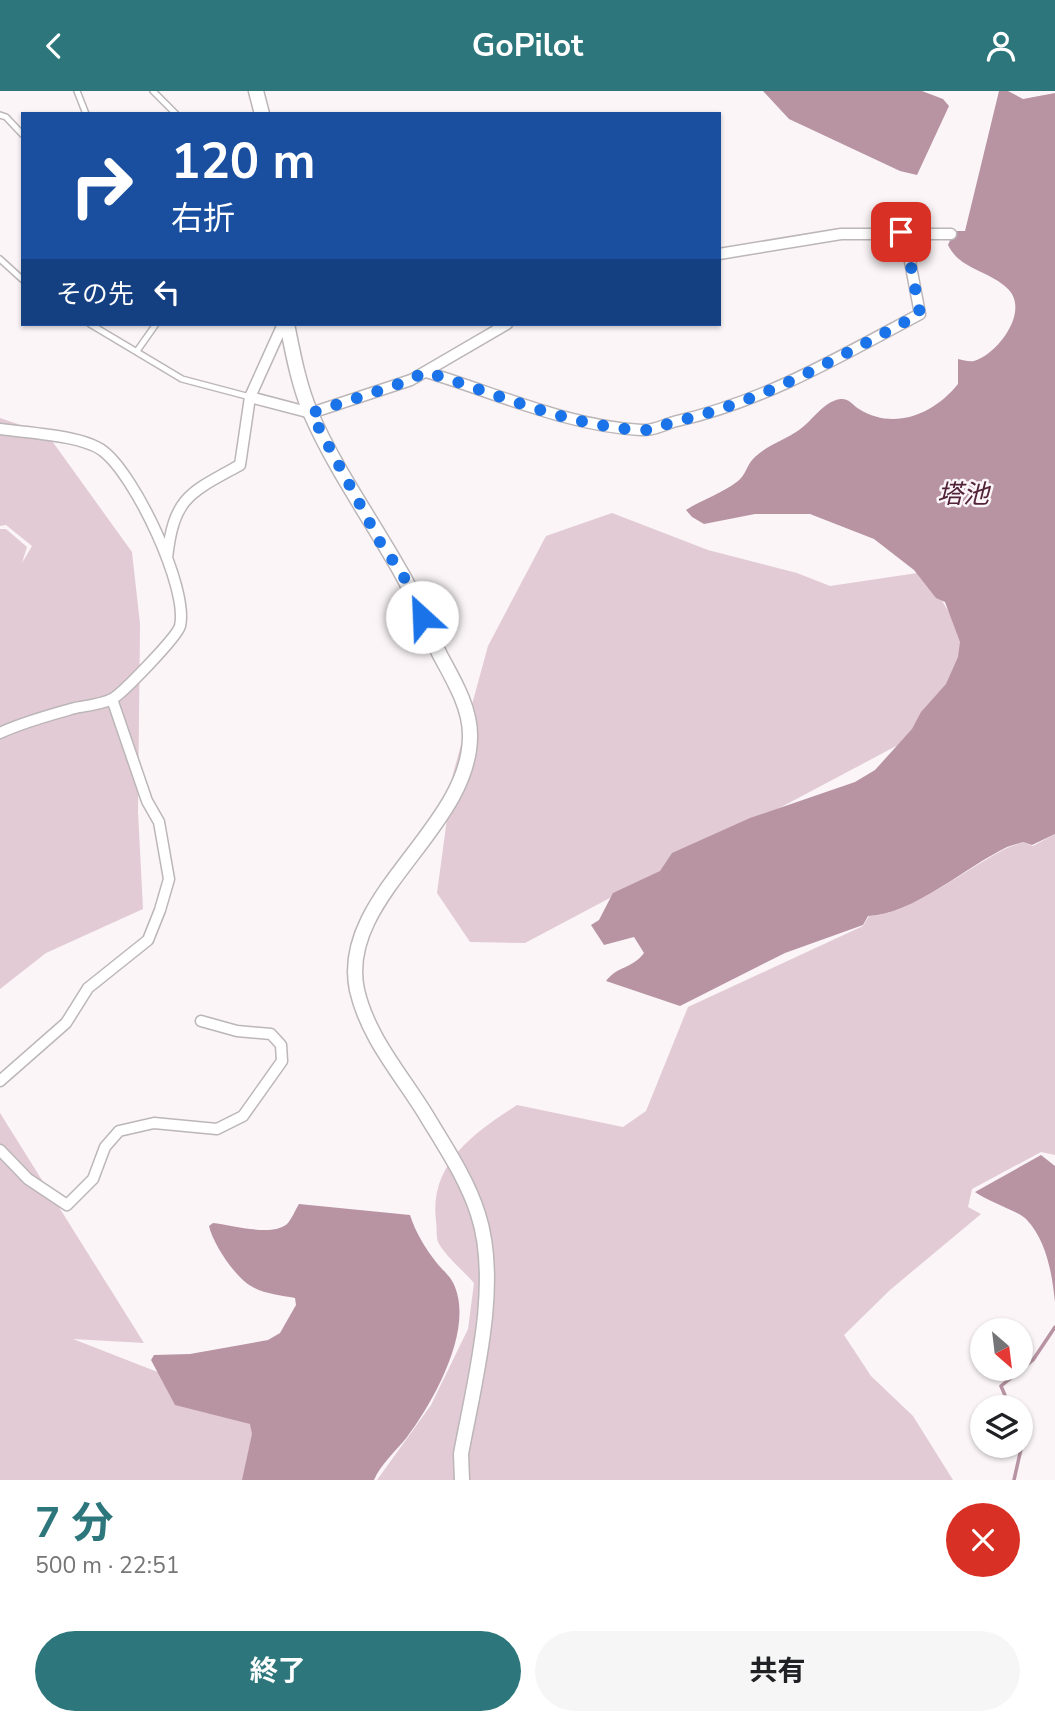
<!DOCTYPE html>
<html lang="ja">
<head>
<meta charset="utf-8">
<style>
  body { margin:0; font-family:"Nunito Sans","Noto Sans JP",sans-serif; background:#f6f6f6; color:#202124; height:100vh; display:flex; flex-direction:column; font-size:26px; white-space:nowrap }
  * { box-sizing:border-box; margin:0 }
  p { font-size:23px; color:#757577 }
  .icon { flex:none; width:38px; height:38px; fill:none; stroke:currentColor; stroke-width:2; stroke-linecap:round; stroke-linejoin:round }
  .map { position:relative; height:1389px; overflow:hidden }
  .panel { display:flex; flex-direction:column; background:#fff; flex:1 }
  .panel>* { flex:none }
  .guide { position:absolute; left:21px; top:21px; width:700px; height:214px; border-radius:0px; box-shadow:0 2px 5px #0004; background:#1a4fa0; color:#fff; overflow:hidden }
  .needle { width:46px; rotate:152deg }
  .controls { position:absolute; left:970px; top:1227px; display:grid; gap:14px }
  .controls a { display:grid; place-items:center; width:63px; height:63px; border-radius:50%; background:#fff; box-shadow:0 2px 5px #0004; font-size:35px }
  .pin { position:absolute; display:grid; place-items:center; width:60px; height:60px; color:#fff; margin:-30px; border-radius:14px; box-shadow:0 4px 10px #0006 }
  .me { position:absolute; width:77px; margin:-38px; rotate:335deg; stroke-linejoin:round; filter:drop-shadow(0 0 5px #0008) }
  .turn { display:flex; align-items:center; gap:24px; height:147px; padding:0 35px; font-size:32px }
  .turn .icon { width:91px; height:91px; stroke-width:2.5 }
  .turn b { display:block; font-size:49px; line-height:60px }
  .then { display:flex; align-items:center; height:66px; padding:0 35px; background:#0003; gap:14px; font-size:26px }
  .round { display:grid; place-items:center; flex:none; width:74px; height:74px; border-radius:37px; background:#f6f6f6 }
  .overview { display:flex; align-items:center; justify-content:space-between; height:119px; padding:0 35px }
  h1 { font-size:42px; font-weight:700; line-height:52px; color:#2d777c }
  .button { display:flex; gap:14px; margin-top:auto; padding:14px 35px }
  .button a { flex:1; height:80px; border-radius:42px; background:#2d777c; color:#fff; font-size:28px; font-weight:700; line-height:80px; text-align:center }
  .button a+a { background:#f6f6f6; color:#202124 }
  header { display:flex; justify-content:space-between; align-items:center; height:91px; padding:0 35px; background:#2d777c; color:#fff; font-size:32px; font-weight:700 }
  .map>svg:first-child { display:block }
  .green { fill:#e2cbd4 }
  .water { fill:#b894a3 }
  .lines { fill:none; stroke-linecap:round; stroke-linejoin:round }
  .stream { stroke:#b894a3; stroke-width:3.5 }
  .service-casing { stroke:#bcb6b8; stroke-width:8 }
  .minor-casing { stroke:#bcb6b8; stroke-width:13 }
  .tertiary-casing { stroke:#bcb6b8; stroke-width:17 }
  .service { stroke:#fff; stroke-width:5 }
  .minor { stroke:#fff; stroke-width:10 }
  .tertiary { stroke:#fff; stroke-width:14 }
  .route { stroke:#1a73e8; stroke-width:12; stroke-dasharray:0 21.6 }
  .labels { text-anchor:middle; stroke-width:5; stroke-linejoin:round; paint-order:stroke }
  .water-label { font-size:26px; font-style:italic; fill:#522239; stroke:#fbf5f7 }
</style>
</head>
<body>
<header><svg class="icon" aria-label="back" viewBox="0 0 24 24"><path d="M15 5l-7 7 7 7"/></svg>GoPilot<svg class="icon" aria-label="person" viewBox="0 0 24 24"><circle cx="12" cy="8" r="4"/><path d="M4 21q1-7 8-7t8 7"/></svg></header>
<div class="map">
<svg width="1055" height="1389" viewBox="0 0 1055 1389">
  <rect width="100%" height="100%" fill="#fbf5f7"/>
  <path class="green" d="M 0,327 L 47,343 L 132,461 L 140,533 L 138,721 L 143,818 L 46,862 L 0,898 L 0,438 L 6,438 L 27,456 L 22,472 L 32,455 L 6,434 L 0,435 Z
    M 612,422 L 708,459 L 797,482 L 830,495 L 924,481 L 967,550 L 952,610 L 900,653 L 525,852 L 470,851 L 437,802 L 453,683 L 488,555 L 546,445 Z
    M 1055,743 L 1055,1064 L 1041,1061 L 972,1098 L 968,1116 L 981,1123 L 890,1199 L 844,1244 L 871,1285 L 913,1325 L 953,1389 L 377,1389 L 431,1314 L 468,1238 L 474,1192 C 464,1180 445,1165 438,1151 C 436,1146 437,1136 436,1130 C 429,1073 474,1042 517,1014 L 623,1036 L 646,1020 L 688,916 L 863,835 L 869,825 C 908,825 970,775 1007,757 L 1023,751 L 1033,755 Z
    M 0,1022 L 144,1252 L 73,1248 L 237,1312 L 259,1342 L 282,1389 L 0,1389 Z"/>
  <path class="water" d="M 763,0 L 922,0 L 943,8 L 949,15 L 917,84 L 900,80 L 789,28 Z
    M 999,0 L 1008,0 L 1023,8 L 1055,2 L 1055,743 L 1032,754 L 1023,751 L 1007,756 C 967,775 912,824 868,825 L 863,834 L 785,862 L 680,915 L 606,890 C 617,875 632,878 644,862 L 634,846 L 604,854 L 591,834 L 599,829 L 613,802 L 660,780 L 672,762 L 750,727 L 855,691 L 875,679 L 912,638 L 921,621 L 946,593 L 958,566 L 960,551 L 945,511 L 936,507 L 914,479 L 874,448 L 810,423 L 755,423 L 704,433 L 692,426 L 686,419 C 703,408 723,402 738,390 C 745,385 747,374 753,368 C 765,355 785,349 799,339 C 812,330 821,314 836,309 C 848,305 851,313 859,318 C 894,340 934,323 958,293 L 958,268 C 963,269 969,271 974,270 C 998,263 1030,220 1008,198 C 989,179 960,179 948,154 L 954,140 L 965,140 Z
    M 1041,1064 L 1055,1075 L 1055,1211 C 1052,1183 1047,1151 1027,1129 C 1019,1120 988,1111 975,1101 Z
    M 299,1113 L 410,1124 C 415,1140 425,1157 436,1171 C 443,1180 451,1185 455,1196 C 473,1241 433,1311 407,1346 C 397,1359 380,1374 374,1389 L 242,1389 L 252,1343 L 250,1333 L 175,1314 L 151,1269 L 154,1264 L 190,1263 L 268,1249 L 280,1242 L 296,1214 L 295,1207 C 280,1204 264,1203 251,1195 C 235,1186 213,1153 209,1135 L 213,1132 C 232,1134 272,1146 287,1133 C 292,1128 295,1119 299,1113 Z"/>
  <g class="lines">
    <path class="stream" d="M 1010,1316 L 1001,1295 L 1033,1269 L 1055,1236
      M 1014,1389 L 1023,1349 L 1020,1341"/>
    <g class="service-casing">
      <path id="service" d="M 77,0 L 86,23
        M 153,0 L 176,23
        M 0,24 L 6,26 L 23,44
        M 0,168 L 23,189
        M 90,233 L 182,288 L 250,306
        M 137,260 L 156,233"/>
    </g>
    <g class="minor-casing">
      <path id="minor" d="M 719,163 L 841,143 L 951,143
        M 426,281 C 496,302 567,335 641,339 C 655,340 664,333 677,330 C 763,311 843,264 920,223 L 909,165 L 901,141
        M 250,306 L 311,322 L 411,289 L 507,233
        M 0,338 C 27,342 82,344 103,360 C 135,384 189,498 180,535 C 177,546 122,603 112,608 C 102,613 86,615 75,617 C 50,624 23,631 0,642
        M 167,467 C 174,406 189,402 240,374 L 250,306 L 283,233
        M 0,990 L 66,932 L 88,897 L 148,849 L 160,819 L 169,788 L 159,731 L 147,710 L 112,608
        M 0,1059 L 28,1088 L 67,1114 L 93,1088 L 105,1056 L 119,1040 L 154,1032 L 217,1038 L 243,1025 L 282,970 L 281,954 L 271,943 L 237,940 L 201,930"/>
    </g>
    <g class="tertiary-casing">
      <path id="tertiary" d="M 256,0 L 262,23
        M 287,233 C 293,263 299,295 311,323 C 336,380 373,431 403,485 C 417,510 427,538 440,564 C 453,588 470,616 470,644 C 471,737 337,806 357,899 C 368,947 401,983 426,1024 C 444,1054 467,1088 478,1123 C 501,1193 474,1292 461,1363 L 462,1389"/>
    </g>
    <use href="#service" class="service"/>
    <use href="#minor" class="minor"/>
    <use href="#tertiary" class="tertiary"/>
  </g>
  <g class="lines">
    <path class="route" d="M 422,526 L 403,484 L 380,451 L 311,322 L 396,294 L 426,281 C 496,302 567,335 641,339 C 655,340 664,333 677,330 C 763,311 842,264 920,223 L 909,165 L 901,141"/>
  </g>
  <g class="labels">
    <g class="water-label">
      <text x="963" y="412">塔池</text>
    </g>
  </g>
</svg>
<div class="controls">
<a><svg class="needle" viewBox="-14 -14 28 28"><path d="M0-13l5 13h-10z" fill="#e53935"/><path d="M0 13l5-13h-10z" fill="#757577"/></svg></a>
<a><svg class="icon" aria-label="layers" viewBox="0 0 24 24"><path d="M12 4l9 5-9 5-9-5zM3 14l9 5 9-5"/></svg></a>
</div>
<div class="pin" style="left:901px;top:141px;background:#d93025"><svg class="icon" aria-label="arrive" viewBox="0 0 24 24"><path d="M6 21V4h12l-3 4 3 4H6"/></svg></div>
<svg class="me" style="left:422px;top:526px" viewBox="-20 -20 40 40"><circle r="19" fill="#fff"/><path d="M0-13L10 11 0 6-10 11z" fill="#1a73e8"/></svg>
<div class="guide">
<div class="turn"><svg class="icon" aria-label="right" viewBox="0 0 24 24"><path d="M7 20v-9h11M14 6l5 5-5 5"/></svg><div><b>120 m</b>右折</div></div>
<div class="then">その先<svg class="icon" aria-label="left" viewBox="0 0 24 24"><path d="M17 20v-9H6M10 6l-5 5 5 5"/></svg></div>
</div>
</div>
<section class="panel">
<div class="overview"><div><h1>7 分</h1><p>500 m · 22:51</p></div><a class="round" style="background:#d93025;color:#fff"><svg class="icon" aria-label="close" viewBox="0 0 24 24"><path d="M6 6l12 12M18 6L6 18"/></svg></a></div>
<div class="button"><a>終了</a><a>共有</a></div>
</section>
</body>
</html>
